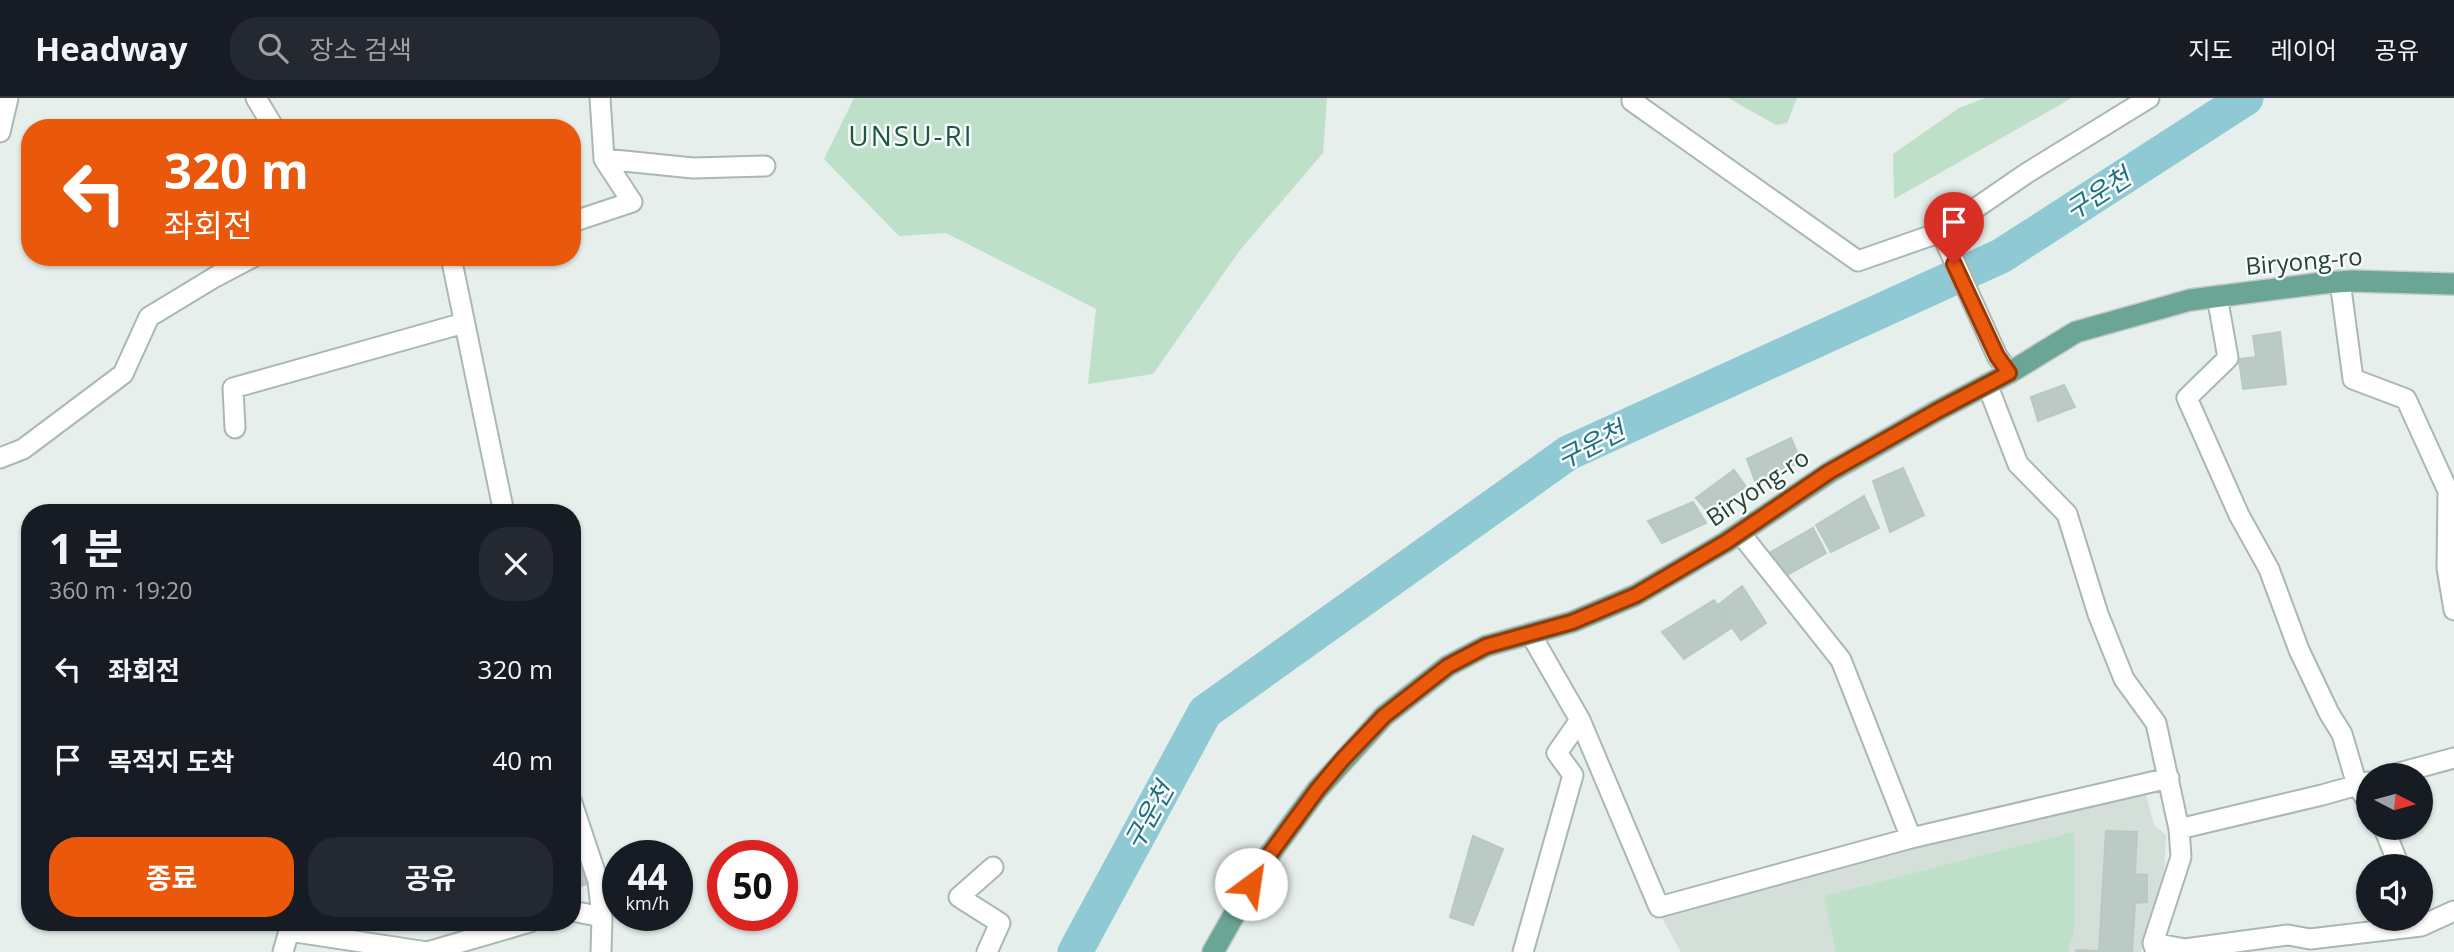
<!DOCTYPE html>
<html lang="ko">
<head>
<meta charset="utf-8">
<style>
  body { margin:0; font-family:"Open Sans","Noto Sans KR",sans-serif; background:#242831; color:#f1f3f6; height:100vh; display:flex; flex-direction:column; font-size:26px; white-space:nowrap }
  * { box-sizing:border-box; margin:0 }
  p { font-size:23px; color:#9ea1a6 }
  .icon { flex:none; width:38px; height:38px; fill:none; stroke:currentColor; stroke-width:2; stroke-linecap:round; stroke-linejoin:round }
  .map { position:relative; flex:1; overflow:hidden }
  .details { position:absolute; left:21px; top:406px; width:560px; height:427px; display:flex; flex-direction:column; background:#171b24; border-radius:28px; box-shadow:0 2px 5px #0004 }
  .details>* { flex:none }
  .hud { position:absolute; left:21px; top:21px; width:560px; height:147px; border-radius:28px; box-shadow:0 2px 5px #0004; background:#ea580c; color:#fff; overflow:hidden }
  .needle { width:46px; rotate:96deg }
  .fabs { position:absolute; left:2356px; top:665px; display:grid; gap:14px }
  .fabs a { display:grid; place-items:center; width:77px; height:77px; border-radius:50%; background:#171b24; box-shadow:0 2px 5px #0004; font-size:35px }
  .speed { position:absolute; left:602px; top:742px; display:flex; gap:14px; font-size:35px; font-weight:700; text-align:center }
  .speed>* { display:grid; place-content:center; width:91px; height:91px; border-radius:50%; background:#171b24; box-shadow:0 2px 5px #0004; line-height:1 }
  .speed small { font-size:18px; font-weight:400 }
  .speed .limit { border:10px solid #d22; background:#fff; color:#111 }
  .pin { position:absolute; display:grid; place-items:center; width:60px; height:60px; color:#fff; margin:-72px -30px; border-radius:50% 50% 50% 0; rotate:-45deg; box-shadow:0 0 7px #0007 }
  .pin .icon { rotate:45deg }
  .me { position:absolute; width:77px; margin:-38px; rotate:31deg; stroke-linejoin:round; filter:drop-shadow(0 0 5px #0008) }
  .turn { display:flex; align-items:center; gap:24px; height:147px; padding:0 28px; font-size:32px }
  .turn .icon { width:91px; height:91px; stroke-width:2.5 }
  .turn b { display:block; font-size:49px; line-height:60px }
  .round { display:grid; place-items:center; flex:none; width:74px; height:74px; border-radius:28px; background:#242831 }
  .head { display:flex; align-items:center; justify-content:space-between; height:119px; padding:0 28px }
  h1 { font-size:42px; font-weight:700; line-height:52px }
  .cta { display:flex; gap:14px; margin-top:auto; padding:14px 28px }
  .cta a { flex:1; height:80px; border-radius:28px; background:#ea580c; color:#fff; font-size:28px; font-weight:700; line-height:80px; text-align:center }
  .cta a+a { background:#242831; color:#f1f3f6 }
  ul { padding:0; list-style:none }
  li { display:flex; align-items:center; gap:21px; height:91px; padding:0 28px }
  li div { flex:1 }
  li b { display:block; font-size:26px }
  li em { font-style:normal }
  header { display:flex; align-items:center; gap:42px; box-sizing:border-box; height:98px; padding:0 35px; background:#171b24; border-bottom:2px solid #363941 }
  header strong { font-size:33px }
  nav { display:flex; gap:38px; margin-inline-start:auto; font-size:24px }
  .search { width:490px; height:63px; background:#242831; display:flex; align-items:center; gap:18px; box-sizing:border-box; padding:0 24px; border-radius:28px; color:#9ea1a6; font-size:26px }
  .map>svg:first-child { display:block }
  .built { fill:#d4dfda }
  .green { fill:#bfe0c8 }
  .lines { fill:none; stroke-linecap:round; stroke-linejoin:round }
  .river { stroke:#8ec9d4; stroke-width:35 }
  .building { fill:#bbcac4; stroke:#b8c9c2; stroke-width:2 }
  .minor-casing { stroke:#a8b8b2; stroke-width:23 }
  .major-casing { stroke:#c2cac8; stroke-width:24 }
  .minor { stroke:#fff; stroke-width:19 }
  .major { stroke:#6aa596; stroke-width:21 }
  .route-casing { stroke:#983908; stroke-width:18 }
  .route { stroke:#ea580c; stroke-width:12 }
  .labels { text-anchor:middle; stroke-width:5; stroke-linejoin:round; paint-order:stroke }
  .street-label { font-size:24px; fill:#24423a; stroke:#f7fbf9 }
  .water-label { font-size:26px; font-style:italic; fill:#1c6f80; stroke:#f7fbf9 }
  .quarter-label { font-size:28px; letter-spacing:2px; fill:#1f5548; stroke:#f7fbf9 }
</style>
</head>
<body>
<header>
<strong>Headway</strong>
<div class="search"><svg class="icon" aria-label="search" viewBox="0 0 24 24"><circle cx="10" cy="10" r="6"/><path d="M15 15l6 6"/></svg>장소 검색</div>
<nav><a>지도</a><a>레이어</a><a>공유</a></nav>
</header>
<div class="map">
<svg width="2454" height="854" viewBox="0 0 2454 854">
  <rect width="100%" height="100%" fill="#e6efeb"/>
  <path class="built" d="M 2146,696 L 2154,727 L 2166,737 L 2164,783 L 2141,854 L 1681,854 L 1662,820 L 1661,806 Z"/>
  <path class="green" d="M 854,0 L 1327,0 L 1323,55 L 1240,152 L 1153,276 L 1088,286 L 1096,211 L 946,135 L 899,138 L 824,61 Z
    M 1728,0 L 1797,0 L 1787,25 L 1776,27 Z
    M 1985,0 L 2072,0 L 1894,101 L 1893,56 L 1959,10 Z
    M 2074,734 L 2074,833 L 2068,854 L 1836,854 L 1824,798 Z"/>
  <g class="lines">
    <path class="river" d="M 1075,854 L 1205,614 L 1568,355 L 2001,158 L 2246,0"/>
  </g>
  <path class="building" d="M 2280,234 L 2286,286 L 2243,291 L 2239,261 L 2256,259 L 2253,238 Z
    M 2064,287 L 2075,309 L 2038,323 L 2031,299 Z
    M 1791,340 L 1801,364 L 1755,383 L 1747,361 Z
    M 1903,370 L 1924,417 L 1890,434 L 1873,383 Z
    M 1734,372 L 1746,389 L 1707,413 L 1696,400 Z
    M 1864,398 L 1879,430 L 1831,454 L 1816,427 Z
    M 1693,404 L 1706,425 L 1662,445 L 1648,423 Z
    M 1813,430 L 1826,455 L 1780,481 L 1764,458 Z
    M 1742,488 L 1766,525 L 1741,542 L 1717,508 Z
    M 1714,502 L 1733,529 L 1684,561 L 1662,534 Z
    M 572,720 L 596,783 L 572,791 Z
    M 2106,733 L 2137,734 L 2135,776 L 2147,777 L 2147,804 L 2135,805 L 2132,854 L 2076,854 L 2076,852 L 2099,853 Z
    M 1473,738 L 1503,751 L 1473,827 L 1450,819 Z"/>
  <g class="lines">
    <g class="minor-casing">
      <path id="minor" d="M 256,0 L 274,30
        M 1632,0 L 1632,3 L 1858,163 L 1941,134
        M 0,34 L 8,0
        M 604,61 L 693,70 L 765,68
        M 572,124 L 632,104 L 604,61 L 600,0
        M 451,159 L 504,415
        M 2340,183 L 2353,281 L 2406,301 L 2448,393 L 2447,470 L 2454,512
        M 2217,198 L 2228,260 L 2187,300 L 2239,417 L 2269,471 L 2299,552 L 2329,615 L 2342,636 L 2357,687 L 2368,704
        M 2009,275 L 1997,258 L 1941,134 L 2027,75 L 2149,0
        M 1987,286 L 2018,366 L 2067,416 L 2098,516 L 2124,581 L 2156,625 L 2179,731 L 2181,759 L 2153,845 L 2156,854
        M 235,330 L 233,290 L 464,225
        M 0,360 L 23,351 L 123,276 L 149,219 L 215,179 L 253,159
        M 1740,435 L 1841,562 L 1911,740
        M 1530,535 L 1580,622 L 1659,809 L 1911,740 L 2169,680
        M 2391,677 L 2454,660
        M 572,705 L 598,783 L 602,819 L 601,854
        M 2384,730 L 2399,768
        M 2179,731 L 2322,697 L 2368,684
        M 572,813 L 602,819
        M 2153,845 L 2185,851 L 2288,837 L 2310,841 L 2421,828 L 2454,813
        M 283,854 L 289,833 L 427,854 L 530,824
        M 987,854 L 1000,825 L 959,799 L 993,769
        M 1523,854 L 1573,677 L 1557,655 L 1580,622"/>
    </g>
    <g class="major-casing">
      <path id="major" d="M 1213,854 L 1264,764 L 1317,692 L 1384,618 L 1448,568 L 1486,548 L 1572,524 L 1636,497 L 1726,444 L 1830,374 L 1937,313 L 2009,275 L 2076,234 L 2190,202 L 2323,185 L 2352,183 L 2454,186"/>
    </g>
    <use href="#minor" class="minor"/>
    <use href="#major" class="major"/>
  </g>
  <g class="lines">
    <g class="route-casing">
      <path id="route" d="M 1251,786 L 1264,764 L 1317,692 L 1343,661 L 1384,618 L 1448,568 L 1486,548 L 1572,524 L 1636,497 L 1726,444 L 1829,374 L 1937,313 L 2009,275 L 1997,258 L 1954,166"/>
    </g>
    <use href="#route" class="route"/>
  </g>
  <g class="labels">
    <g class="street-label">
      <text transform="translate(2304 164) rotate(-5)" y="8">Biryong-ro</text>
      <text transform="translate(1758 390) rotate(-34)" y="8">Biryong-ro</text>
    </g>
    <g class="water-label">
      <text transform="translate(2098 96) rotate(-33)" y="9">구운천</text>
      <text transform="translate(1591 347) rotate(-27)" y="9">구운천</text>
      <text transform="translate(1149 718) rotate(-61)" y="9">구운천</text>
    </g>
    <g class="quarter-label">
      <text x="911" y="48">UNSU-RI</text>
    </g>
  </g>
</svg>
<div class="fabs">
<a><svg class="needle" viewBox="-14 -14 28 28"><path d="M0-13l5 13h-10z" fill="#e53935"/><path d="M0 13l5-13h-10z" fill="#9ea1a6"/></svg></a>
<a><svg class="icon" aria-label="sound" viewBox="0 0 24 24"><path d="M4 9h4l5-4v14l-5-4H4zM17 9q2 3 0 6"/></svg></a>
</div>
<div class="speed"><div>44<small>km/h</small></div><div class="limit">50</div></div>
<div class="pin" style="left:1954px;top:166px;background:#d93025"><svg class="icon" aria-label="arrive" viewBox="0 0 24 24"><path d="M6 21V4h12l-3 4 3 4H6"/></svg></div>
<svg class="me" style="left:1251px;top:786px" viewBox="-20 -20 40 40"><circle r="19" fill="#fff"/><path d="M0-13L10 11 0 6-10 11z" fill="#ea580c"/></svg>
<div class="hud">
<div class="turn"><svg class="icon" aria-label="left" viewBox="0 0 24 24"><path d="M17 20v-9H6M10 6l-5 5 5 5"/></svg><div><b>320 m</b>좌회전</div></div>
</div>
<section class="details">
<div class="head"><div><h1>1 분</h1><p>360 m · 19:20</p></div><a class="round"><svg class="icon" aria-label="close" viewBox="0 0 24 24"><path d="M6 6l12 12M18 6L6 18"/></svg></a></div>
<ul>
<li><svg class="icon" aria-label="left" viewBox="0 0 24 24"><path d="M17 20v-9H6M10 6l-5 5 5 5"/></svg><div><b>좌회전</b></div><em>320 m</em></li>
<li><svg class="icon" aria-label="arrive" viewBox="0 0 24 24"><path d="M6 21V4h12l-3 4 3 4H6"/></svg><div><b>목적지 도착</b></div><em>40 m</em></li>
</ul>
<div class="cta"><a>종료</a><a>공유</a></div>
</section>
</div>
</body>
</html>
